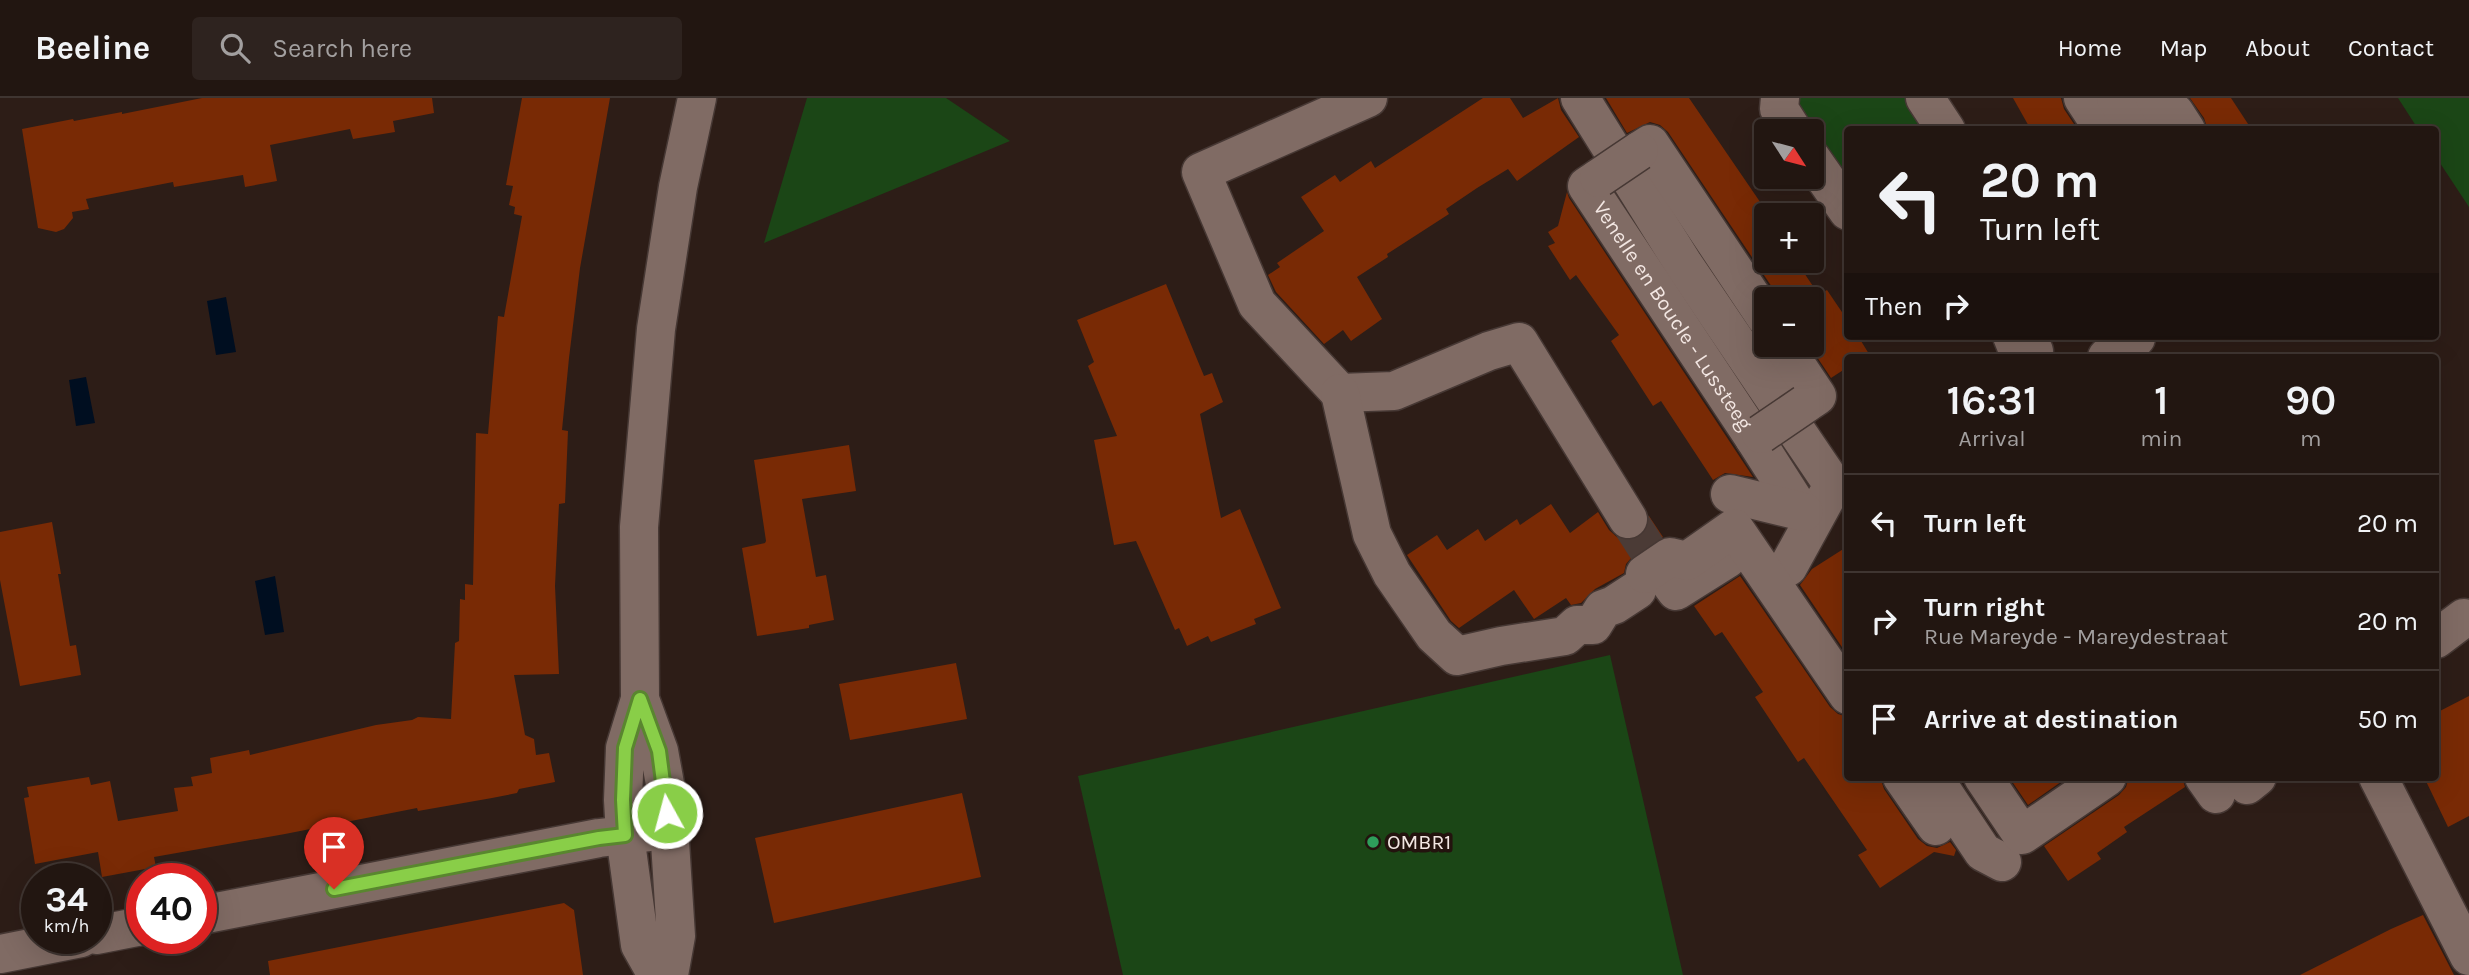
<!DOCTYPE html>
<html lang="en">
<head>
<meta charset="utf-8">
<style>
  body { margin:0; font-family:Karla,sans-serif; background:#2e231f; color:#f1f3f6; height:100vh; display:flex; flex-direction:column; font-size:26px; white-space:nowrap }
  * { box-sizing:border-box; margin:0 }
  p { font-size:23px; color:#a29f9f }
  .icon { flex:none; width:38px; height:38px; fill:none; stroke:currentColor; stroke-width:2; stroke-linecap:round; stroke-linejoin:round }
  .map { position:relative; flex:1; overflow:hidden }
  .side { position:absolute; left:1844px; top:256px; width:595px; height:427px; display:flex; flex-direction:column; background:#221611; border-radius:7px; box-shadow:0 7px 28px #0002,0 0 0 2px #3f3531 }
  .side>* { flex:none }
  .hud { position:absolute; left:1844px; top:28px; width:595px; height:214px; border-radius:7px; box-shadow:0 7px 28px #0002,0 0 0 2px #3f3531; background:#221611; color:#f1f3f6; overflow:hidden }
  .needle { width:46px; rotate:126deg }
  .buttons { position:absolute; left:1754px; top:21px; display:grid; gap:14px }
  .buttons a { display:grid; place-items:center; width:70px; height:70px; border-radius:7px; background:#221611; box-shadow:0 7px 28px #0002,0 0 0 2px #3f3531; font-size:35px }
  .speed { position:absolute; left:21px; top:765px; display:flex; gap:14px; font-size:35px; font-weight:700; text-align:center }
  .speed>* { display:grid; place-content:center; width:91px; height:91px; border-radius:50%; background:#221611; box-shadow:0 7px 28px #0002,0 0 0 2px #3f3531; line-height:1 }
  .speed small { font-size:18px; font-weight:400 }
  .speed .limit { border:10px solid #d22; background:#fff; color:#111 }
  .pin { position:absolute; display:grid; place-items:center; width:60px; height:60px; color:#fff; margin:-72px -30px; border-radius:50% 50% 50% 0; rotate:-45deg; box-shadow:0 0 7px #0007 }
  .pin .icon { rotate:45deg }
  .me { position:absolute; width:77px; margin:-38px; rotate:353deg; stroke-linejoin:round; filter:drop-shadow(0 0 5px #0008) }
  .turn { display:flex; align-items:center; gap:24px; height:147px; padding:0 21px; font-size:32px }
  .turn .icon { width:91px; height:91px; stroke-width:2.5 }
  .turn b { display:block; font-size:49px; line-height:60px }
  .then { display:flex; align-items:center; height:66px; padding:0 21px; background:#0003; gap:14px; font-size:26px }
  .eta { display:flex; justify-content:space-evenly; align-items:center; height:119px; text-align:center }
  .eta b { font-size:42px; font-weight:600; line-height:49px }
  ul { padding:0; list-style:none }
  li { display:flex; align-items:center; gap:21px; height:98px; padding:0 21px; border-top:2px solid #3f3531 }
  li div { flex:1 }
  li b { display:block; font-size:26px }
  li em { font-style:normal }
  header { display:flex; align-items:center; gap:42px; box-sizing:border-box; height:98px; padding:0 35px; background:#221611; border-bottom:2px solid #3f3531 }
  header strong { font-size:33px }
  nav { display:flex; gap:38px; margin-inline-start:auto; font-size:24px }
  .search { width:490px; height:63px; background:#2e231f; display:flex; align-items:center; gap:18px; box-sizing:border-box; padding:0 24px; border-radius:7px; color:#a29f9f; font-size:26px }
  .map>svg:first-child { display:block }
  .green { fill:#1b4616 }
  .water { fill:#000e20 }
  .building { fill:#792a05 }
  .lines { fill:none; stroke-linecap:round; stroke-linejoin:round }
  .street-tunnel { stroke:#4b3b36; stroke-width:38; stroke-dasharray:38 19; stroke-linecap:butt }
  .street-casing { stroke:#463834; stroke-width:41 }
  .secondary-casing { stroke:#463834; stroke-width:41 }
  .street { stroke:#806b64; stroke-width:38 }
  .secondary { stroke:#806b64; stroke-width:38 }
  .street-bridge-casing { stroke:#463834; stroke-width:41; stroke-linecap:butt }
  .street-bridge { stroke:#806b64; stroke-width:38 }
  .route-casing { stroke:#59862f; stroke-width:18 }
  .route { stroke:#89ce48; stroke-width:12 }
  .leisure-dot { fill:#2e9e5b; stroke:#23130e; stroke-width:2.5 }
  .labels { text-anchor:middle; stroke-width:7; stroke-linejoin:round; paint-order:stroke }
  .street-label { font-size:21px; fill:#f3e7e3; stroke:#23130e }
  .poi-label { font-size:21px; fill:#f3e7e3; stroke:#23130e; text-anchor:start }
</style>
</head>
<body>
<header>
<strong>Beeline</strong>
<div class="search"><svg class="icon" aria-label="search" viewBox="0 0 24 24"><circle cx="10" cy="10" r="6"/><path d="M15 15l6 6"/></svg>Search here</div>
<nav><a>Home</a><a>Map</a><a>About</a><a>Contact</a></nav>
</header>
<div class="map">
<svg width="2469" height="877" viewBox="0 0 2469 877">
  <rect width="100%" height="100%" fill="#2d1d17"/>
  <path class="green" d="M 807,0 L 946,0 L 1010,43 L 764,145 Z
    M 1799,0 L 1912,0 L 1932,31 L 1848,32 L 1848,93 L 1811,38 L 1811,33 L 1799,20 Z
    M 2398,0 L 2469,0 L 2469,109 L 2436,59 L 2436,32 L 2418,31 Z
    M 1610,557 L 1683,877 L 1123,877 L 1078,678 Z"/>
  <path class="water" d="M 226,199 L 236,254 L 216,257 L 207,203 Z
    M 86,279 L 95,325 L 76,328 L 69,282 Z
    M 275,478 L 284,534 L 265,537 L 255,483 Z"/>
  <path class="building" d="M 202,0 L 432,0 L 434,15 L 393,23 L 395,34 L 353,41 L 350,31 L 270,47 L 277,83 L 245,89 L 243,77 L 174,89 L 173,84 L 86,101 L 89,111 L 72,114 L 73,120 L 64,131 L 56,134 L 38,130 L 22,31 L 73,21 L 74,23 L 122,14 L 122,16 Z
    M 522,0 L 610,0 L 580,170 L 569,260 L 562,332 L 568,333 L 565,405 L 559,406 L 555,488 L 559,576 L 514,577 L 525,637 L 534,641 L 536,657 L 549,655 L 555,684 L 519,691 L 517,695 L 492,700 L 418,713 L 417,710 L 285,736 L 154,759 L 156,769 L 102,779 L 98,754 L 35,766 L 24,700 L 29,699 L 27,689 L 89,679 L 91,687 L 110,683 L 118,723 L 178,713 L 174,690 L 193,688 L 191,679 L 212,675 L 210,660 L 249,652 L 250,657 L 376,627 L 412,622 L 418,619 L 451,621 L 455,545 L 459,543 L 460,501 L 465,502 L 465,486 L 473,487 L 476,335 L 488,336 L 498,218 L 504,219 L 522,118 L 514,116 L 515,109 L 509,107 L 513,88 L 506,87 Z
    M 1483,0 L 1510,0 L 1523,20 L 1558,0 L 1561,12 L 1579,39 L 1517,83 L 1508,71 L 1477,90 L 1446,111 L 1449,116 L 1387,156 L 1388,159 L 1357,179 L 1382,221 L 1351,243 L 1343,232 L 1324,246 L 1276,194 L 1268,177 L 1280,169 L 1277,165 L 1324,133 L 1301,99 L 1335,77 L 1340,84 L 1371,63 L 1375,70 Z
    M 1606,0 L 1689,0 L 1769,117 L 1765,117 L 1766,163 L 1796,163 L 1819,197 L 1827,192 L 1848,223 L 1848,238 L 1858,238 L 1869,256 L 1864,259 L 1848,259 L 1848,269 L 1831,280 L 1809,247 L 1811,247 L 1811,201 L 1780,201 L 1668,34 L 1660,27 L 1650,24 L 1627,35 Z
    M 2013,0 L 2061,0 L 2064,11 L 2078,32 L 2031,32 Z
    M 2190,0 L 2231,0 L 2252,32 L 2208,32 L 2204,20 Z
    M 1567,94 L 1569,100 L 1753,379 L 1725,375 L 1713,382 L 1661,303 L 1653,308 L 1611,243 L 1619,237 L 1576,177 L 1570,182 L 1548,148 L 1555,145 L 1548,134 L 1558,128 Z
    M 1166,186 L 1204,278 L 1212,275 L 1223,304 L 1200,316 L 1221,420 L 1240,411 L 1281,510 L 1254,521 L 1256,526 L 1211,544 L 1208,538 L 1187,548 L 1179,530 L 1175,532 L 1136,443 L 1114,447 L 1094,342 L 1117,338 L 1088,268 L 1094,264 L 1077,222 Z
    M 849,347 L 856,393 L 802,401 L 816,479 L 826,477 L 834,522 L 809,527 L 809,530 L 757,538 L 742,450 L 765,445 L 766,443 L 754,362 Z
    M 1551,406 L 1570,435 L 1598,414 L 1609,432 L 1618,440 L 1629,443 L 1640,439 L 1647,431 L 1649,418 L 1663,439 L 1633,458 L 1626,466 L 1624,475 L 1595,491 L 1581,505 L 1571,507 L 1566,500 L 1534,521 L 1514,492 L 1459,530 L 1451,523 L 1407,457 L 1437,437 L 1447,452 L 1478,431 L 1485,443 L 1517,421 L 1520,427 Z
    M 52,424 L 61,476 L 58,476 L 70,548 L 76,547 L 81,577 L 20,588 L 0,482 L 0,434 Z
    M 1848,448 L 1848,558 L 1800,487 L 1812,471 Z
    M 1740,478 L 1830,609 L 1838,616 L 1848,619 L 1848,679 L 1880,679 L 1884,691 L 1918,741 L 1927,748 L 1937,750 L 1950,744 L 1956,752 L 1954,758 L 1934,754 L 1880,790 L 1858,757 L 1867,752 L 1804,660 L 1798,664 L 1755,599 L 1763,594 L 1722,534 L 1715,538 L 1694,508 Z
    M 956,565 L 967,621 L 850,642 L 839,586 Z
    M 2469,598 L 2469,718 L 2448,729 L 2424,679 L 2436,679 L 2436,615 Z
    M 2009,679 L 2068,679 L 2028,707 Z
    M 2129,679 L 2182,679 L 2185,689 L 2124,729 L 2127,734 L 2097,755 L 2101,761 L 2068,783 L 2044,748 L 2119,697 L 2126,689 Z
    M 962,695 L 981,779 L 774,825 L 755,740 Z
    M 564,805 L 574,812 L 583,877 L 270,877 L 268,863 Z
    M 2423,817 L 2454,877 L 2300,877 L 2391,831 Z"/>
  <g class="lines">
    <path class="street-tunnel" d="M 1628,421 L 1662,474"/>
    <g class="street-casing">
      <g id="street">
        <path d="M 1368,0 L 1201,74 L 1257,206 L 1340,295 L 1394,293 L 1489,253 L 1519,244 L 1628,421"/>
        <path d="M 1580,0 L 1684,167 L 1833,387 L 1788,469"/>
        <path d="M 1780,0 L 1779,11 L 1793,33"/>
        <path d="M 1925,0 L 1946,32"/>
        <path d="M 2083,0 L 2104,32"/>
        <path d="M 2116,0 L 2136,32"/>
        <path d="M 2155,0 L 2164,14 L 2175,15 L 2186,32"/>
        <path d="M 1639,53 L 1650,46 L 1766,220"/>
        <path d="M 1811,60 L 1848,113"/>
        <path id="s1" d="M 1599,80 L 1587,88 L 1754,340 L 1761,336"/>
        <path d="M 2012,238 L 2016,248 L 2034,253"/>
        <path d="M 1783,247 L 1817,298 L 1805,306"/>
        <path d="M 2107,259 L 2136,240"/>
        <path d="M 1340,295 L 1372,436 L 1392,476 L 1414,508 L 1434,537 L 1457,558 L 1501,548 L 1565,538 L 1577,527 L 1593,527 L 1603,511 L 1614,507 L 1637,492"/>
        <path d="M 1754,340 L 1793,401 L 1795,407"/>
        <path d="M 1730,396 L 1804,414"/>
        <path d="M 1662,474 L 1676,493 L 1727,461"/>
        <path d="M 1645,476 L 1670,459 L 1687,463 L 1734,430 L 1848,597"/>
        <path d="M 2436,541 L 2464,520"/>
        <path d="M 1902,679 L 1936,728"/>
        <path d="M 1933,679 L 1983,754 L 2002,764"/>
        <path d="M 1983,679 L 2022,737 L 2107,679"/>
        <path d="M 2204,679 L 2216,696"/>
        <path d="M 2378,679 L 2469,858"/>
        <path d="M 2247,687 L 2257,679"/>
        <path d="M 201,817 L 599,740 L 668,732"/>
        <path d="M 96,837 L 142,828"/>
        <path d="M 0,856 L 81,840"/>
      </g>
    </g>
    <g class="secondary-casing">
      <path id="secondary" d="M 640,601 L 659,653 L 667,697 L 676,838 L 669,877
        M 657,877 L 640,847 L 625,737 L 623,702 L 625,650 L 640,601 L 639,429 L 656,231 L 678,89 L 697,0"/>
    </g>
    <use href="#street" class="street"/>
    <use href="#secondary" class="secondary"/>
    <g class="street-bridge-casing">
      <path id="street-bridge" d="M 1599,80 L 1639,53
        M 1761,336 L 1805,306"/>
    </g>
    <use href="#street-bridge" class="street-bridge"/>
  </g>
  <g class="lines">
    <g class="route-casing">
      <path id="route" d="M 334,791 L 599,740 L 625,737 L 623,702 L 625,650 L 640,601 L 659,653 L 667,715"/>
    </g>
    <use href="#route" class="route"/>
  </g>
  <circle class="leisure-dot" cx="1373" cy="744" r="7"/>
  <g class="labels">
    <g class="street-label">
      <text dy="7" stroke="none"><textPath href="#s1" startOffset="170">Venelle en Boucle - Lussteeg</textPath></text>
    </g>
    <g class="poi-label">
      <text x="1387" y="751">OMBR1</text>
    </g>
  </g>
</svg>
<div class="buttons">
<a><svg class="needle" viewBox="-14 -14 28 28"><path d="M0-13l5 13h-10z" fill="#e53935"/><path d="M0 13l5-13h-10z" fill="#a29f9f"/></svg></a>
<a>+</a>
<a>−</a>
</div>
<div class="speed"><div>34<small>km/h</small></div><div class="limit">40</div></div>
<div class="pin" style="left:334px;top:791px;background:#d93025"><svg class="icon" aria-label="arrive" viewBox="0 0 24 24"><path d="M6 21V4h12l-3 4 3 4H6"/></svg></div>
<svg class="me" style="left:667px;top:715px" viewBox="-20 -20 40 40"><circle r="17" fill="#89ce48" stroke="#fff" stroke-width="3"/><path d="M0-11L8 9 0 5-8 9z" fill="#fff"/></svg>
<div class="hud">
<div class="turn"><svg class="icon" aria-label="left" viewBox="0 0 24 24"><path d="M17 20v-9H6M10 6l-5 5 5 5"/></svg><div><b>20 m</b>Turn left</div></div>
<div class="then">Then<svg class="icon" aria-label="right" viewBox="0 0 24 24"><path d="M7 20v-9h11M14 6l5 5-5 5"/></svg></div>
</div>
<section class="side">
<div class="eta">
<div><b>16:31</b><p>Arrival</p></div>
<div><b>1</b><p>min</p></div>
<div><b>90</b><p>m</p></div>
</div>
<ul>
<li><svg class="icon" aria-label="left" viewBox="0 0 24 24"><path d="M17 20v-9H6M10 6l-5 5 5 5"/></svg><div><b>Turn left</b></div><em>20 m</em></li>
<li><svg class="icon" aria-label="right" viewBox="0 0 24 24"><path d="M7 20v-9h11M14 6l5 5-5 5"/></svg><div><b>Turn right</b><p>Rue Mareyde - Mareydestraat</p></div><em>20 m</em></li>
<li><svg class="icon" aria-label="arrive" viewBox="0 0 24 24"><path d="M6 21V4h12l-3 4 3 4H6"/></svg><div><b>Arrive at destination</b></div><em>50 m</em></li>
</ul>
</section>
</div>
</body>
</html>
